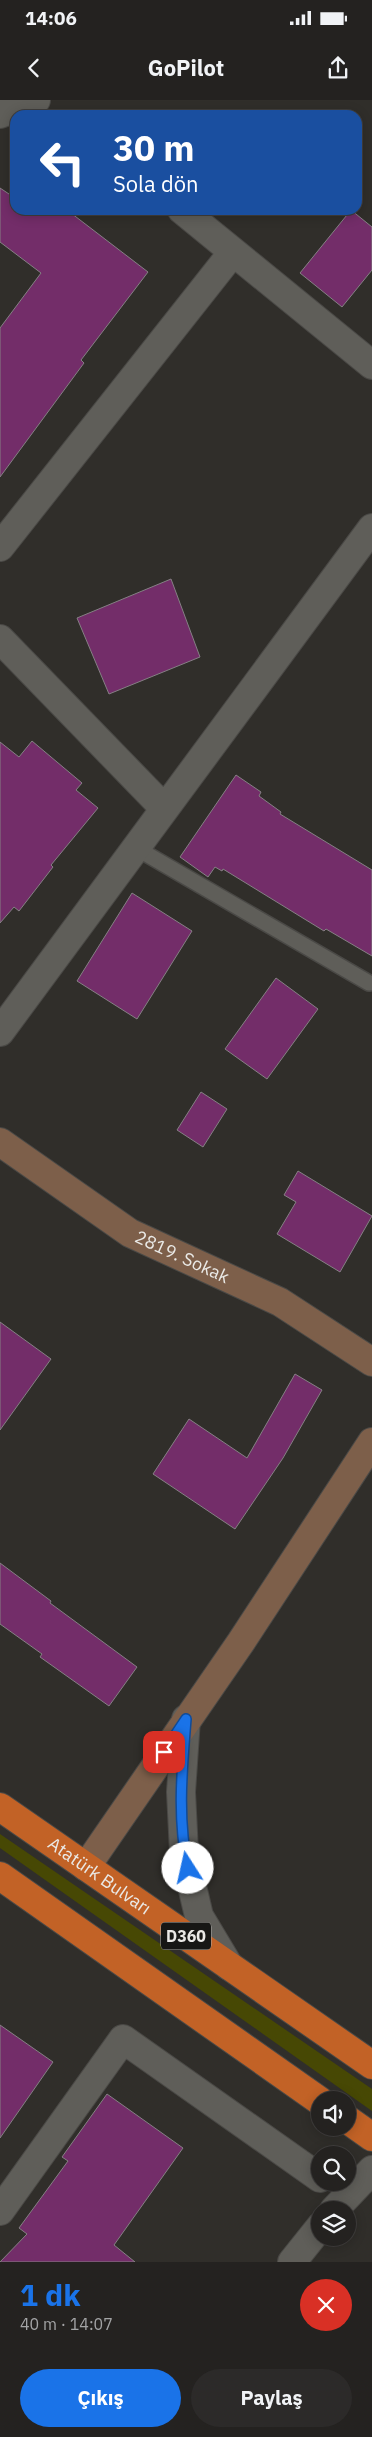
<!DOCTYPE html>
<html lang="tr">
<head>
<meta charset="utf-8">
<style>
  body { margin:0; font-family:"IBM Plex Sans",sans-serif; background:#2c2a29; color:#f1f3f6; height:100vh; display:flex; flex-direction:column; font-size:19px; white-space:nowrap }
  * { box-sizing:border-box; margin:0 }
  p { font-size:16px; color:#a3a4a5 }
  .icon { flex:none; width:28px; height:28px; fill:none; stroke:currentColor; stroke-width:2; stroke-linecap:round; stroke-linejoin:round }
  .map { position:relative; height:2162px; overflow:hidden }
  .drawer { display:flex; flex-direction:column; background:#242220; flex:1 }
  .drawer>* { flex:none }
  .banner { position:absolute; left:10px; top:10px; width:352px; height:105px; border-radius:15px; box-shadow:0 2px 12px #0003,0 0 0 1px #413f3e; background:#1a4fa0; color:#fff; overflow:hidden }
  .buttons { position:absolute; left:311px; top:1991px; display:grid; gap:10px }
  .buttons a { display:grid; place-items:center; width:45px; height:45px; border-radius:50%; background:#242220; box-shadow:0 2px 12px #0003,0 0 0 1px #413f3e; font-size:25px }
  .pin { position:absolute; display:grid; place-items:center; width:42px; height:42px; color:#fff; margin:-21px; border-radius:10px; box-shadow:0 2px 8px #0006 }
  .me { position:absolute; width:55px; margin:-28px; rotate:350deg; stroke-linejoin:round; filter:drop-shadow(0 0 4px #0008) }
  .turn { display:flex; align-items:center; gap:18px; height:105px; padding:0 20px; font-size:22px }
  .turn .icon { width:65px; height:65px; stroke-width:2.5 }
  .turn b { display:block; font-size:35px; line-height:42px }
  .round { display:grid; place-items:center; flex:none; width:52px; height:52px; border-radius:26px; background:#2c2a29 }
  .headline { display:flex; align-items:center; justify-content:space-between; height:85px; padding:0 20px }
  h1 { font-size:30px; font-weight:700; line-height:38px; color:#1a73e8 }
  .action { display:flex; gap:10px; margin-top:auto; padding:10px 20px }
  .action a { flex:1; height:58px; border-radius:30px; background:#1a73e8; color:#fff; font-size:20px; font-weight:700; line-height:58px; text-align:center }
  .action a+a { background:#2c2a29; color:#f1f3f6 }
  .status { display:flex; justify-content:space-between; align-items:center; height:35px; padding:0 25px; background:#242220; direction:ltr }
  .status svg { height:14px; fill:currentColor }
  header { display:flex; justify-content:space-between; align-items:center; height:65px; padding:0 20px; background:#242220; font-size:22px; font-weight:700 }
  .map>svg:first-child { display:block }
  .green { fill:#474804 }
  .building { fill:#732d69; stroke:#858084 }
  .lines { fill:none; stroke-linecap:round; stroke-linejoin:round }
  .lane-casing { stroke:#4a4946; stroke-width:18 }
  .street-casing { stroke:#4a4946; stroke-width:30 }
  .secondary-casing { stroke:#4a4946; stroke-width:30 }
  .highway-casing { stroke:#4a4946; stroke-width:30 }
  .lane { stroke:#5f5e59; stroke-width:15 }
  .street { stroke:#5f5e59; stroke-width:28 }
  .secondary { stroke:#7d5f4a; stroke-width:28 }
  .highway { stroke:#c26226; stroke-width:28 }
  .route-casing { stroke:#114b97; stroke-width:12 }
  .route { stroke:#1a73e8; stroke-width:9 }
  .labels { text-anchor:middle; stroke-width:4.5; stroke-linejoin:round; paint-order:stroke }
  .shield { fill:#171715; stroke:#abaaa7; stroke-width:1 }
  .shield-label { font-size:16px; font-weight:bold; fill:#eae9e6 }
  .street-label { font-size:18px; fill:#eae9e6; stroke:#171715 }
</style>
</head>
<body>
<div class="status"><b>14:06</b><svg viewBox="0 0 49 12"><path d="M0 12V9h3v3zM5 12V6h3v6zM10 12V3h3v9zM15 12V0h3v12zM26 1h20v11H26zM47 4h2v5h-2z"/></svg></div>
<header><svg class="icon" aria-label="back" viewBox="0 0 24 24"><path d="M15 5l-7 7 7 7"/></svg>GoPilot<svg class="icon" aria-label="share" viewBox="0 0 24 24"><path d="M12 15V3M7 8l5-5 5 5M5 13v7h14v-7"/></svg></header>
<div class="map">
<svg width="372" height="2162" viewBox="0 0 372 2162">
  <rect width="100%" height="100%" fill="#302e2a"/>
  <path class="green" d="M 0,1734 L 372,1989 L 372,2011 L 0,1748 Z"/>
  <path class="building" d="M 0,88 L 15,98 L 15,110 L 67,110 L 148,172 L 81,260 L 84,263 L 0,377 L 0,228 L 41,173 L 0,142 Z
    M 351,110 L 372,127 L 372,170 L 342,207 L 300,173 Z
    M 171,479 L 200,557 L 109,594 L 77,518 Z
    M 32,641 L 82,683 L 76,690 L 98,708 L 51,765 L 53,767 L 19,811 L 14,807 L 0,823 L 0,642 L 19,657 Z
    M 236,675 L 261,692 L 259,696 L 281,712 L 280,714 L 372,770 L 372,856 L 326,829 L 324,831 L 223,769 L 222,771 L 215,767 L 208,777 L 180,757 Z
    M 132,793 L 192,831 L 137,919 L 77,881 Z
    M 276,878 L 318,909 L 267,979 L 225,949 Z
    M 201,992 L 227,1009 L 203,1047 L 177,1030 Z
    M 298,1071 L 372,1116 L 340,1172 L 277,1134 L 296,1102 L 284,1095 Z
    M 0,1222 L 51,1259 L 0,1330 Z
    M 295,1274 L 322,1290 L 283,1358 L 235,1429 L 153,1374 L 189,1319 L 247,1358 Z
    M 0,1463 L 51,1501 L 50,1503 L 137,1567 L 109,1606 L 40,1557 L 42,1554 L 0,1524 Z
    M 0,1925 L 53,1962 L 0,2038 Z
    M 107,1994 L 183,2048 L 114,2145 L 135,2162 L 0,2162 L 27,2134 L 19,2128 L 68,2061 L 62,2057 Z"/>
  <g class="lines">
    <g class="lane-casing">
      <path id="lane" d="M 136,748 L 369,883"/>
    </g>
    <g class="street-casing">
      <path id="street" d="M 0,14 L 36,0
        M 182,110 L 372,265
        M 0,447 L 233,152
        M 0,539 L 164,708
        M 0,932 L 372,428
        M 186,1619 L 181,1692 L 184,1752 L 199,1816 L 229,1866
        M 334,2110 L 372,2070
        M 0,2111 L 123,1939 L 320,2078
        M 292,2162 L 320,2127"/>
    </g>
    <g class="secondary-casing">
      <g id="secondary">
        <path id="s1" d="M 0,1042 L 130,1133 L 280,1202 L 372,1262"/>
        <path d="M 86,1767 L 241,1542 L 372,1342"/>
      </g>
    </g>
    <g class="highway-casing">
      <g id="highway">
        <path id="s2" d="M 0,1707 L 372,1965"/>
        <path d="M 0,1776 L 320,2001"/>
        <path d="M 348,2020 L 372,2037"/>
      </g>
    </g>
    <use href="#lane" class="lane"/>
    <use href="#street" class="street"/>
    <use href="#secondary" class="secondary"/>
    <use href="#highway" class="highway"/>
  </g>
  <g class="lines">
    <g class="route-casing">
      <path id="route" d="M 164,1652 L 186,1619 C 182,1669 177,1719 188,1768"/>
    </g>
    <use href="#route" class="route"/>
  </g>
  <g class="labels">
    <rect class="shield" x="161" y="1822.5" width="50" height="27" rx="4"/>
    <g class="shield-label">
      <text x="186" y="1842">D360</text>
    </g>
    <g class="street-label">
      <text dy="6" stroke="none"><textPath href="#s1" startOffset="216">2819. Sokak</textPath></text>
      <text dy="6" stroke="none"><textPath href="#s2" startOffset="121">Atatürk Bulvarı</textPath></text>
    </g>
  </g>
</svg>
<div class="buttons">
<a><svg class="icon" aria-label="sound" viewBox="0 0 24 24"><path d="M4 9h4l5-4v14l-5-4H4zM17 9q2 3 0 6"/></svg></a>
<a><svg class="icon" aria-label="search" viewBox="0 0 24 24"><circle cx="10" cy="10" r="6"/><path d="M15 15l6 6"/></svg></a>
<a><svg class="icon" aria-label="layers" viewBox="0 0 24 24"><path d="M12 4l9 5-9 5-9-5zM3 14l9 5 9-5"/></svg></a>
</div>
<div class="pin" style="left:164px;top:1652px;background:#d93025"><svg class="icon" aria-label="arrive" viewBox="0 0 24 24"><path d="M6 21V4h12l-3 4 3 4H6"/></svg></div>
<svg class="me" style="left:188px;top:1768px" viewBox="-20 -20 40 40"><circle r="19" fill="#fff"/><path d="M0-13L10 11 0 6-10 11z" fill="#1a73e8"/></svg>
<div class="banner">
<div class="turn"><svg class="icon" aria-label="left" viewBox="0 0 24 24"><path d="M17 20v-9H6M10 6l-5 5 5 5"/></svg><div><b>30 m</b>Sola dön</div></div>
</div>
</div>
<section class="drawer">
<div class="headline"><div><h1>1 dk</h1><p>40 m · 14:07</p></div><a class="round" style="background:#d93025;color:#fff"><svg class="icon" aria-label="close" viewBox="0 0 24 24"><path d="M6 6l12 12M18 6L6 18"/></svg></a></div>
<div class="action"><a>Çıkış</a><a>Paylaş</a></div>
</section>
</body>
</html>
